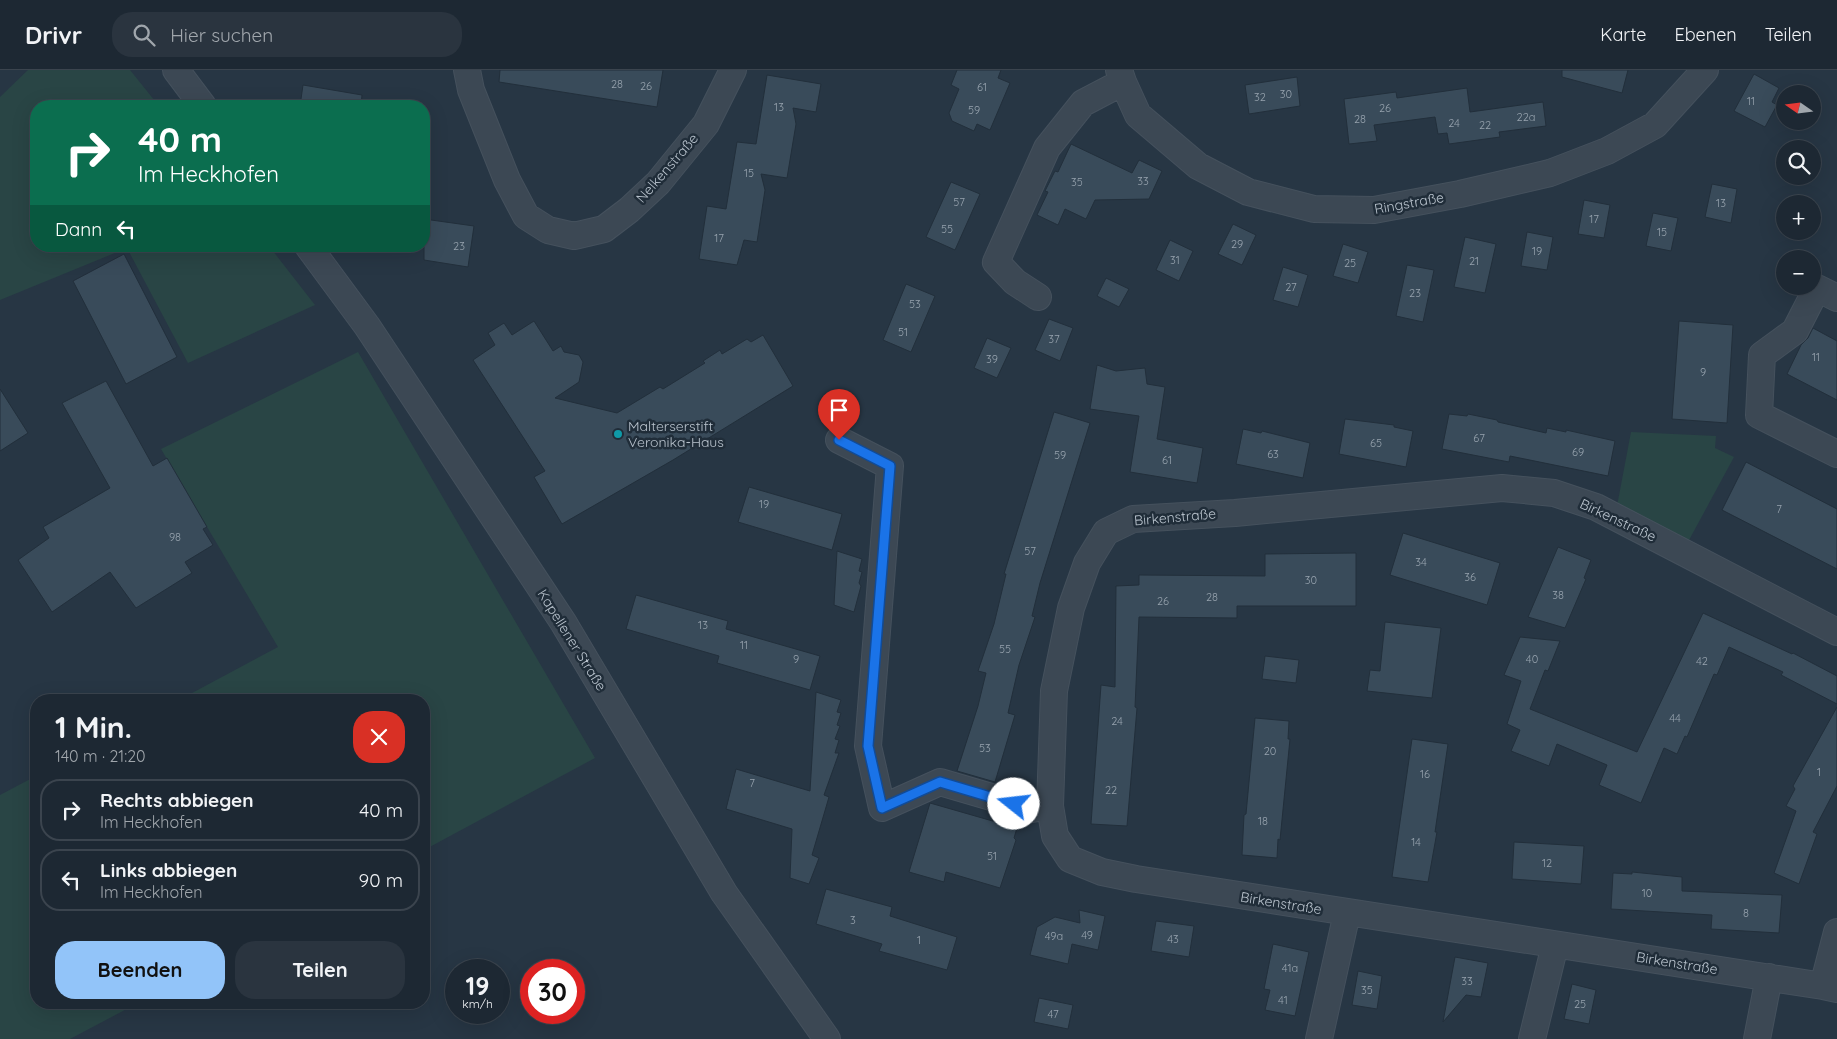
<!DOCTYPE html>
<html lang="de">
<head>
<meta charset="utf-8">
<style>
  body { margin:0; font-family:Quicksand,sans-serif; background:#2a343f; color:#f1f3f6; height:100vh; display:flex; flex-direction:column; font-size:19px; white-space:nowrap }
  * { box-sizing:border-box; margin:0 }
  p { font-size:16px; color:#a0a6ac }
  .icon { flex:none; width:28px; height:28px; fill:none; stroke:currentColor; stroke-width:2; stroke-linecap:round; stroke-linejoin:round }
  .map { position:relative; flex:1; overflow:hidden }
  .sheet { position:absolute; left:30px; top:624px; width:400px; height:315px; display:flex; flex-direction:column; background:#1d2833; border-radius:20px; box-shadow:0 5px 20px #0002,0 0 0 1px #3b444e }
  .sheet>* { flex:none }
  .banner { position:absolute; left:30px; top:30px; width:400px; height:152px; border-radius:20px; box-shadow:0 5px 20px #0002,0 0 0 1px #3b444e; background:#0b6e4f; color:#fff; overflow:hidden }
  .needle { width:32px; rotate:284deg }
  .buttons { position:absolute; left:1776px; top:15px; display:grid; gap:10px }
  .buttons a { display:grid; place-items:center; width:45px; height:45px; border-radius:50%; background:#1d2833; box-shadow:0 5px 20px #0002,0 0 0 1px #3b444e; font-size:25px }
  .speed { position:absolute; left:445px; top:889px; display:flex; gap:10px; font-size:25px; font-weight:700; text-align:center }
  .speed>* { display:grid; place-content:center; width:65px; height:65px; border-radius:50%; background:#1d2833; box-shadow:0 5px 20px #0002,0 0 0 1px #3b444e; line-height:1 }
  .speed small { font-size:12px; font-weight:400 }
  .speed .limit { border:8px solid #d22; background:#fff; color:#111 }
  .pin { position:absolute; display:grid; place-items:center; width:42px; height:42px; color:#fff; margin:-51px -21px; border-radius:50% 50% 50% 0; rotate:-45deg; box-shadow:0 0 5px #0007 }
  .pin .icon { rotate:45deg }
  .me { position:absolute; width:55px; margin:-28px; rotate:286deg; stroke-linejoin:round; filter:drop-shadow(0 0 4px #0008) }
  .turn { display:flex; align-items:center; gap:18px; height:105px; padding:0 25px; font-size:22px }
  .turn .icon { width:65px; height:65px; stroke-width:2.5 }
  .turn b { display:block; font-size:35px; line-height:42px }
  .then { display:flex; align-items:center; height:48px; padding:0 25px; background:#0003; gap:10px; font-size:19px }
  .round { display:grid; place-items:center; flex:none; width:52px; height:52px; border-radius:20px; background:#2a343f }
  .head { display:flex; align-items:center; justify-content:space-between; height:85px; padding:0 25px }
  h1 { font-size:30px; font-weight:700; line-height:38px }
  .button { display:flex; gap:10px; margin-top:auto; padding:10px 25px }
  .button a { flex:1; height:58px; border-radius:20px; background:#92c4f9; color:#111; font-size:20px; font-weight:700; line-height:58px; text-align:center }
  .button a+a { background:#2a343f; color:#f1f3f6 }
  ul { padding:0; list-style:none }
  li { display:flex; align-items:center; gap:15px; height:62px; margin:0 10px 8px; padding:0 15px; border:2px solid #3b444e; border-radius:20px }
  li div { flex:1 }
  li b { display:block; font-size:19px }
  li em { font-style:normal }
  header { display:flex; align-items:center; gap:30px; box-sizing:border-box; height:70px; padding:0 25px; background:#1d2833; border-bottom:1px solid #3b444e }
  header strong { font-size:24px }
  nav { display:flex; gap:28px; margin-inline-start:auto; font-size:18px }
  .search { width:350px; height:45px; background:#2a343f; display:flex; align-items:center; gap:12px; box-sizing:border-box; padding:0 18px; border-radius:20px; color:#a0a6ac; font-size:19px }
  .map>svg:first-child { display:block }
  .green { fill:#294545 }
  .building { fill:#394b5a; stroke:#222f3b }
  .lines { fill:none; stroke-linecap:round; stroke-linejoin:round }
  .street-casing { stroke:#45515d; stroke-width:28 }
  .street { stroke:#3c4854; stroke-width:26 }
  .route-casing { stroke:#114b97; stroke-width:12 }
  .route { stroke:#1a73e8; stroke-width:9 }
  .culture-dot { fill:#0f9aa8; stroke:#202d39; stroke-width:2 }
  .labels { text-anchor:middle; stroke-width:5; stroke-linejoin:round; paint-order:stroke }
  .number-label { font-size:11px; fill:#97a3ae }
  .street-label { font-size:14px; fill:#b9c3cd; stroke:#202d39 }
  .poi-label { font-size:14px; fill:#b9c3cd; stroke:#202d39; text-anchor:start }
</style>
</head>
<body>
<header>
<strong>Drivr</strong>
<div class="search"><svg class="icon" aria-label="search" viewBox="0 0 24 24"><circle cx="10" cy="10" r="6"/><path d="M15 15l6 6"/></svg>Hier suchen</div>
<nav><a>Karte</a><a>Ebenen</a><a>Teilen</a></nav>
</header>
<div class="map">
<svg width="1837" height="969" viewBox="0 0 1837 969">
  <rect width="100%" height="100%" fill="#273644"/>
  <path class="green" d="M 28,0 L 130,0 L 159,36 L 36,36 L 36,176 L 269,176 L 315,235 L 188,293 L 127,178 L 0,230 L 0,27 Z
    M 358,282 L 595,688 L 424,780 L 424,630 L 179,630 L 278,577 L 161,379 Z
    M 1631,362 L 1716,366 L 1715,378 L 1734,387 L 1688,472 L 1617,436 Z
    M 36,706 L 36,932 L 138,933 L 70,969 L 0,969 L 0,725 Z"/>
  <path class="building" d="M 500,0 L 663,0 L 657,37 L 499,12 Z
    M 957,0 L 1001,0 L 998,8 L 1010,13 L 990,60 L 977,54 L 974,61 L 952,51 L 949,43 L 959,19 L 951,15 Z
    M 1562,0 L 1628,0 L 1622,23 L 1562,7 Z
    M 1754,4 L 1779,18 L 1772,32 L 1777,35 L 1765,57 L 1734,41 Z
    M 767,5 L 821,14 L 816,42 L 793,38 L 796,54 L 787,108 L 761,104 L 765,120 L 757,172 L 744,170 L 737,195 L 699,189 L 707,136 L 726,139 L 737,72 L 756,74 Z
    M 1297,7 L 1300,36 L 1249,44 L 1245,15 Z
    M 303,15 L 362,25 L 361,36 L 300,36 Z
    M 1467,18 L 1470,42 L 1543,32 L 1546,56 L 1499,62 L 1500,67 L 1449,74 L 1447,63 L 1438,64 L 1435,47 L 1374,55 L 1377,71 L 1349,74 L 1344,29 L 1396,22 L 1397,28 Z
    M 1071,74 L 1132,103 L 1139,90 L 1162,101 L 1149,129 L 1095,130 L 1086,149 L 1065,139 L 1058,155 L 1037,145 L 1048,122 L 1045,121 L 1055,101 L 1058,102 Z
    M 951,112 L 980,124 L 955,180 L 926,167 Z
    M 1712,114 L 1737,119 L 1731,153 L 1705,147 Z
    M 1584,130 L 1610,135 L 1604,168 L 1578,164 Z
    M 1653,143 L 1678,148 L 1671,181 L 1646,176 Z
    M 424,149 L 474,156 L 468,197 L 424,190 Z
    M 1233,154 L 1256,165 L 1242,195 L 1218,184 Z
    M 1527,162 L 1553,167 L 1547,200 L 1521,196 Z
    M 1465,167 L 1496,174 L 1485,223 L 1454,217 Z
    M 1170,170 L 1193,181 L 1179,211 L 1156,200 Z
    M 1343,174 L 1368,182 L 1358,213 L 1333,206 Z
    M 124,184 L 177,287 L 126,314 L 73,211 Z
    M 1407,195 L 1434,200 L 1423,252 L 1396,246 Z
    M 1283,197 L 1308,205 L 1298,237 L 1273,230 Z
    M 1106,208 L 1129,219 L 1119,237 L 1097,226 Z
    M 906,214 L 935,226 L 911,282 L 883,270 Z
    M 1049,249 L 1073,258 L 1060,291 L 1035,280 Z
    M 534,251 L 553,281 L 561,276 L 564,282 L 579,285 L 583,292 L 579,312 L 555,328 L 617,343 L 660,317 L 663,319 L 705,293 L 703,291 L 720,280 L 722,284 L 747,269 L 751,272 L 763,265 L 793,316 L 673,390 L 562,454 L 534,407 L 545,401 L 473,290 L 495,275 L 488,263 L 504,253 L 512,265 Z
    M 1679,251 L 1733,255 L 1727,353 L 1672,349 Z
    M 1813,258 L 1837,271 L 1837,330 L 1787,304 L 1801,275 L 1808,268 Z
    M 987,268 L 1011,278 L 997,308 L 974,298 Z
    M 1097,295 L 1116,301 L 1145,298 L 1147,314 L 1165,317 L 1157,369 L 1203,378 L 1197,413 L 1130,402 L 1139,346 L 1090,339 Z
    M 106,311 L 153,396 L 167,388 L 207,457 L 203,459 L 213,475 L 185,492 L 192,503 L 136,538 L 110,502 L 52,542 L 18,490 L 49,468 L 43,457 L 110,418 L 62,333 Z
    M 0,319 L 28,363 L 0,381 Z
    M 1054,342 L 1090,353 L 1040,513 L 1032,546 L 1035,547 L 1019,595 L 1008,643 L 1015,645 L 995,712 L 957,701 L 978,636 L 986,603 L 978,601 L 994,554 L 1006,504 L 1004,504 Z
    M 1449,344 L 1467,346 L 1468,344 L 1497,350 L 1498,352 L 1546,363 L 1547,358 L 1566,362 L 1566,360 L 1615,371 L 1608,406 L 1510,386 L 1509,392 L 1442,379 Z
    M 1345,349 L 1394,355 L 1394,357 L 1413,361 L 1406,397 L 1339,384 Z
    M 1243,359 L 1261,363 L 1262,361 L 1310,373 L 1303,408 L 1236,394 Z
    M 1746,392 L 1837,439 L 1837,499 L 1722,440 Z
    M 749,417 L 842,444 L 832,480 L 738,452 Z
    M 1403,463 L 1500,493 L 1487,535 L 1390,505 Z
    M 1558,477 L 1591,490 L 1584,508 L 1586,509 L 1565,558 L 1528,547 Z
    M 837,481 L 862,489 L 859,501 L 862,502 L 859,513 L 861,516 L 854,542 L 834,535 Z
    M 1356,483 L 1356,536 L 1237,536 L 1237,548 L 1139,547 L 1135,637 L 1137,638 L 1127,756 L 1091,754 L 1101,615 L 1115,617 L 1116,516 L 1139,515 L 1139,505 L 1265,506 L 1265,484 Z
    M 636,525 L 728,551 L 726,559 L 820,586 L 810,620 L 717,593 L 719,586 L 626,559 Z
    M 1703,543 L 1792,584 L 1793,583 L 1837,606 L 1837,634 L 1781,605 L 1783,602 L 1729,577 L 1717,605 L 1714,604 L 1687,667 L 1685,666 L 1677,684 L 1664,678 L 1641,733 L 1599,715 L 1607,695 L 1557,674 L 1549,696 L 1511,681 L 1520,660 L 1507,654 L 1521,611 L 1504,605 L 1520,567 L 1560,571 L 1548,601 L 1545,600 L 1530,639 L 1637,682 Z
    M 1385,552 L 1441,558 L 1432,628 L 1367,621 L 1370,600 L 1380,601 Z
    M 1265,586 L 1299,590 L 1296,613 L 1262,609 Z
    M 816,622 L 841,630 L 837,642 L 841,643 L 837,655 L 840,656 L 835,669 L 839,670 L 835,683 L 839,683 L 824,725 L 829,727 L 812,785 L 819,788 L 809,814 L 790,808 L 792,759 L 726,739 L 736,699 L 810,721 Z
    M 1837,637 L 1837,716 L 1813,762 L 1817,764 L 1799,814 L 1774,803 L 1796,741 L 1786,736 L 1795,719 L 1793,716 Z
    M 1255,648 L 1289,651 L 1288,669 L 1290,669 L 1280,770 L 1278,769 L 1277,788 L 1242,785 L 1244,745 L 1246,744 Z
    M 1412,669 L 1448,674 L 1435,762 L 1437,762 L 1428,812 L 1392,807 Z
    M 930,733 L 1017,758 L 1014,768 L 1016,770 L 1000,818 L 946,802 L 944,812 L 909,802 Z
    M 1514,772 L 1584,776 L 1581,814 L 1512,809 Z
    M 1632,802 L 1682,807 L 1682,821 L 1782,825 L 1779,863 L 1711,859 L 1712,845 L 1611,839 L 1613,803 L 1632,804 Z
    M 826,819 L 892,837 L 890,846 L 957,867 L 947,900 L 879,881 L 882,874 L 816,854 Z
    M 1079,840 L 1105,846 L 1098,880 L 1072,874 L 1068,894 L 1030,885 L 1037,857 L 1055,847 L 1080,853 Z
    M 1156,851 L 1194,856 L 1189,887 L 1151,881 Z
    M 1273,874 L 1309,882 L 1295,946 L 1265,940 L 1270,920 L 1264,919 Z
    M 1455,887 L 1488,893 L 1481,927 L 1466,925 L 1443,952 Z
    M 1358,901 L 1382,906 L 1377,939 L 1352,935 Z
    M 1572,914 L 1596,920 L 1589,954 L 1564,949 Z
    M 1039,928 L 1073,935 L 1068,959 L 1034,952 Z"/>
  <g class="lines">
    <g class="street-casing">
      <path id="street" d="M 176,0 L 203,36
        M 467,0 L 471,20 L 507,110 L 526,146 L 548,160 L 574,166 L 604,159 L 629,140 L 658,113 L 706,54 L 733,0
        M 1119,0 L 1123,12 L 1138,45 L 1198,96 L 1248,122 L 1314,139 L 1374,140 L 1460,124 L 1550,103 L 1607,81 L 1655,55 L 1705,0
        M 308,176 L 367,256 L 563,552 L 724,823 L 827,969
        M 1038,227 L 1015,212 L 996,192 L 1047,78 L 1083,33 L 1123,12
        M 1837,228 L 1817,218 L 1795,261 L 1762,285 L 1759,345 L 1837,384
        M 839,370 L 890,396 L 868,676 L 882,738 L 940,712 L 1032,739 L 1050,736
        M 1837,562 L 1596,437 L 1554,423 L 1502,418 L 1235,443 L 1133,449 L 1106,462 L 1087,493 L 1071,538 L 1054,621 L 1050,736 L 1055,766 L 1070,789 L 1102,802 L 1136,809 L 1823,916 L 1837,919
        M 1823,916 L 1837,862
        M 1319,969 L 1347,843
        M 1532,969 L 1555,875
        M 1757,969 L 1769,907"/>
    </g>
    <use href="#street" class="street"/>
  </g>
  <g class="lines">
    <g class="route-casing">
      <path id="route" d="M 839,370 L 890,396 L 868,676 L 882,738 L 940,712 L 1014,734"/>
    </g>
    <use href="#route" class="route"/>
  </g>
  <circle class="culture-dot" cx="618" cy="364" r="5"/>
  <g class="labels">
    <g class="number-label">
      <text x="617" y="18">28</text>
      <text x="646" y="20">26</text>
      <text x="982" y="21">61</text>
      <text x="1286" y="28">30</text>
      <text x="1260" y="31">32</text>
      <text x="1751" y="35">11</text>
      <text x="779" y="41">13</text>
      <text x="1385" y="42">26</text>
      <text x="974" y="44">59</text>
      <text x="1526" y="51">22a</text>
      <text x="1360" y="53">28</text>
      <text x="1454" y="57">24</text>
      <text x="1485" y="59">22</text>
      <text x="749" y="107">15</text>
      <text x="1143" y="115">33</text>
      <text x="1077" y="116">35</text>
      <text x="959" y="136">57</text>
      <text x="1721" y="137">13</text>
      <text x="1594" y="153">17</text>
      <text x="947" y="163">55</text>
      <text x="1662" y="166">15</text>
      <text x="719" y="172">17</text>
      <text x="1237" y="178">29</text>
      <text x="459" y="180">23</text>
      <text x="1537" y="185">19</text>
      <text x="1175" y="194">31</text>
      <text x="1474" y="195">21</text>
      <text x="1350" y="197">25</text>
      <text x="1291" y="221">27</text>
      <text x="1415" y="227">23</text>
      <text x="915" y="238">53</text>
      <text x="903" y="266">51</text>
      <text x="1054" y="273">37</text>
      <text x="1816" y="291">11</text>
      <text x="992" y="293">39</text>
      <text x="1703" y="306">9</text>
      <text x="1479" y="372">67</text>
      <text x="1376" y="377">65</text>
      <text x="1578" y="386">69</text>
      <text x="1273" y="388">63</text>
      <text x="1060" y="389">59</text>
      <text x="1167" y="394">61</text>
      <text x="764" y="438">19</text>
      <text x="1779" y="443">7</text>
      <text x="175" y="471">98</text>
      <text x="1030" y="485">57</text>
      <text x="1421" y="496">34</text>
      <text x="1470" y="511">36</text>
      <text x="1311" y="514">30</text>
      <text x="1558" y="529">38</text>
      <text x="1212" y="531">28</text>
      <text x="1163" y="535">26</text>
      <text x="703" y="559">13</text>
      <text x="744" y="579">11</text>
      <text x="1005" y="583">55</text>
      <text x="796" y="593">9</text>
      <text x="1532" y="593">40</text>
      <text x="1702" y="595">42</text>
      <text x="1675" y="652">44</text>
      <text x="1117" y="655">24</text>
      <text x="985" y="682">53</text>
      <text x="1270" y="685">20</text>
      <text x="1819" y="706">1</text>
      <text x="1425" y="708">16</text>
      <text x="752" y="717">7</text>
      <text x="1111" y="724">22</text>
      <text x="1263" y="755">18</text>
      <text x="1416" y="776">14</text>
      <text x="992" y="790">51</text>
      <text x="1547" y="797">12</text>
      <text x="1647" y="827">10</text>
      <text x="1746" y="847">8</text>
      <text x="853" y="854">3</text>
      <text x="1087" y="869">49</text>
      <text x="1054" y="870">49a</text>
      <text x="1173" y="873">43</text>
      <text x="919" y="874">1</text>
      <text x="1290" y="902">41a</text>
      <text x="1467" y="915">33</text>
      <text x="1367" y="924">35</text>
      <text x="1283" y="934">41</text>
      <text x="1580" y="938">25</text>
      <text x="1053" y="948">47</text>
    </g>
    <g class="street-label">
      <text transform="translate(667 98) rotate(-49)" y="5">Nelkenstraße</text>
      <text transform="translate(1409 133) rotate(-10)" y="5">Ringstraße</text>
      <text transform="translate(1175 447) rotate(-5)" y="5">Birkenstraße</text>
      <text transform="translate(1618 450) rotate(25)" y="5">Birkenstraße</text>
      <text transform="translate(572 570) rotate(58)" y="5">Kapellener Straße</text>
      <text transform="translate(1281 833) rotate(9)" y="5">Birkenstraße</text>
      <text transform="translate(1677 893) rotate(9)" y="5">Birkenstraße</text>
    </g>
    <g class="poi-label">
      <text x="628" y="361">Malterserstift<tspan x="628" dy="16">Veronika-Haus</tspan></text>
    </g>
  </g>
</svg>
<div class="buttons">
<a><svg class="needle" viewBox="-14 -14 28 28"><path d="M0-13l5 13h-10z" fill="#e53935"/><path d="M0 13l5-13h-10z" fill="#a0a6ac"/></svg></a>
<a><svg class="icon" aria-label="search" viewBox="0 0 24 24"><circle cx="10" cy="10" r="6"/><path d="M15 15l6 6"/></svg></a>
<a>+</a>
<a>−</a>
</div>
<div class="speed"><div>19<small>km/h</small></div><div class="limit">30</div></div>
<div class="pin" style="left:839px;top:370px;background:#d93025"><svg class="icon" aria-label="arrive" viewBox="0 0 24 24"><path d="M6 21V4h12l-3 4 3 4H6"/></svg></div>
<svg class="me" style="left:1014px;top:734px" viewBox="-20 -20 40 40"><circle r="19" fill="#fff"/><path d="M0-13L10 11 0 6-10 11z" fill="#1a73e8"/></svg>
<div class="banner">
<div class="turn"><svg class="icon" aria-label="right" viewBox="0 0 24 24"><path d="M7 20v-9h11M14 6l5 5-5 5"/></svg><div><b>40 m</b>Im Heckhofen</div></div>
<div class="then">Dann<svg class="icon" aria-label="left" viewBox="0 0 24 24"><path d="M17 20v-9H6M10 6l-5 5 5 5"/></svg></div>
</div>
<section class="sheet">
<div class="head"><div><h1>1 Min.</h1><p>140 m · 21:20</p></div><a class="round" style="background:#d93025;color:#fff"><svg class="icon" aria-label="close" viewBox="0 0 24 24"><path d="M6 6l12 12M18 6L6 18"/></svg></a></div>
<ul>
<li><svg class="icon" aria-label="right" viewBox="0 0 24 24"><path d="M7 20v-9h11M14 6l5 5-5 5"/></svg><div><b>Rechts abbiegen</b><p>Im Heckhofen</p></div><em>40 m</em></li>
<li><svg class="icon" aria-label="left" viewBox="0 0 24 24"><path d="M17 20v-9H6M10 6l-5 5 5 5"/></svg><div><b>Links abbiegen</b><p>Im Heckhofen</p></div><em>90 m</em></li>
</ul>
<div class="button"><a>Beenden</a><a>Teilen</a></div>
</section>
</div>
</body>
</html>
